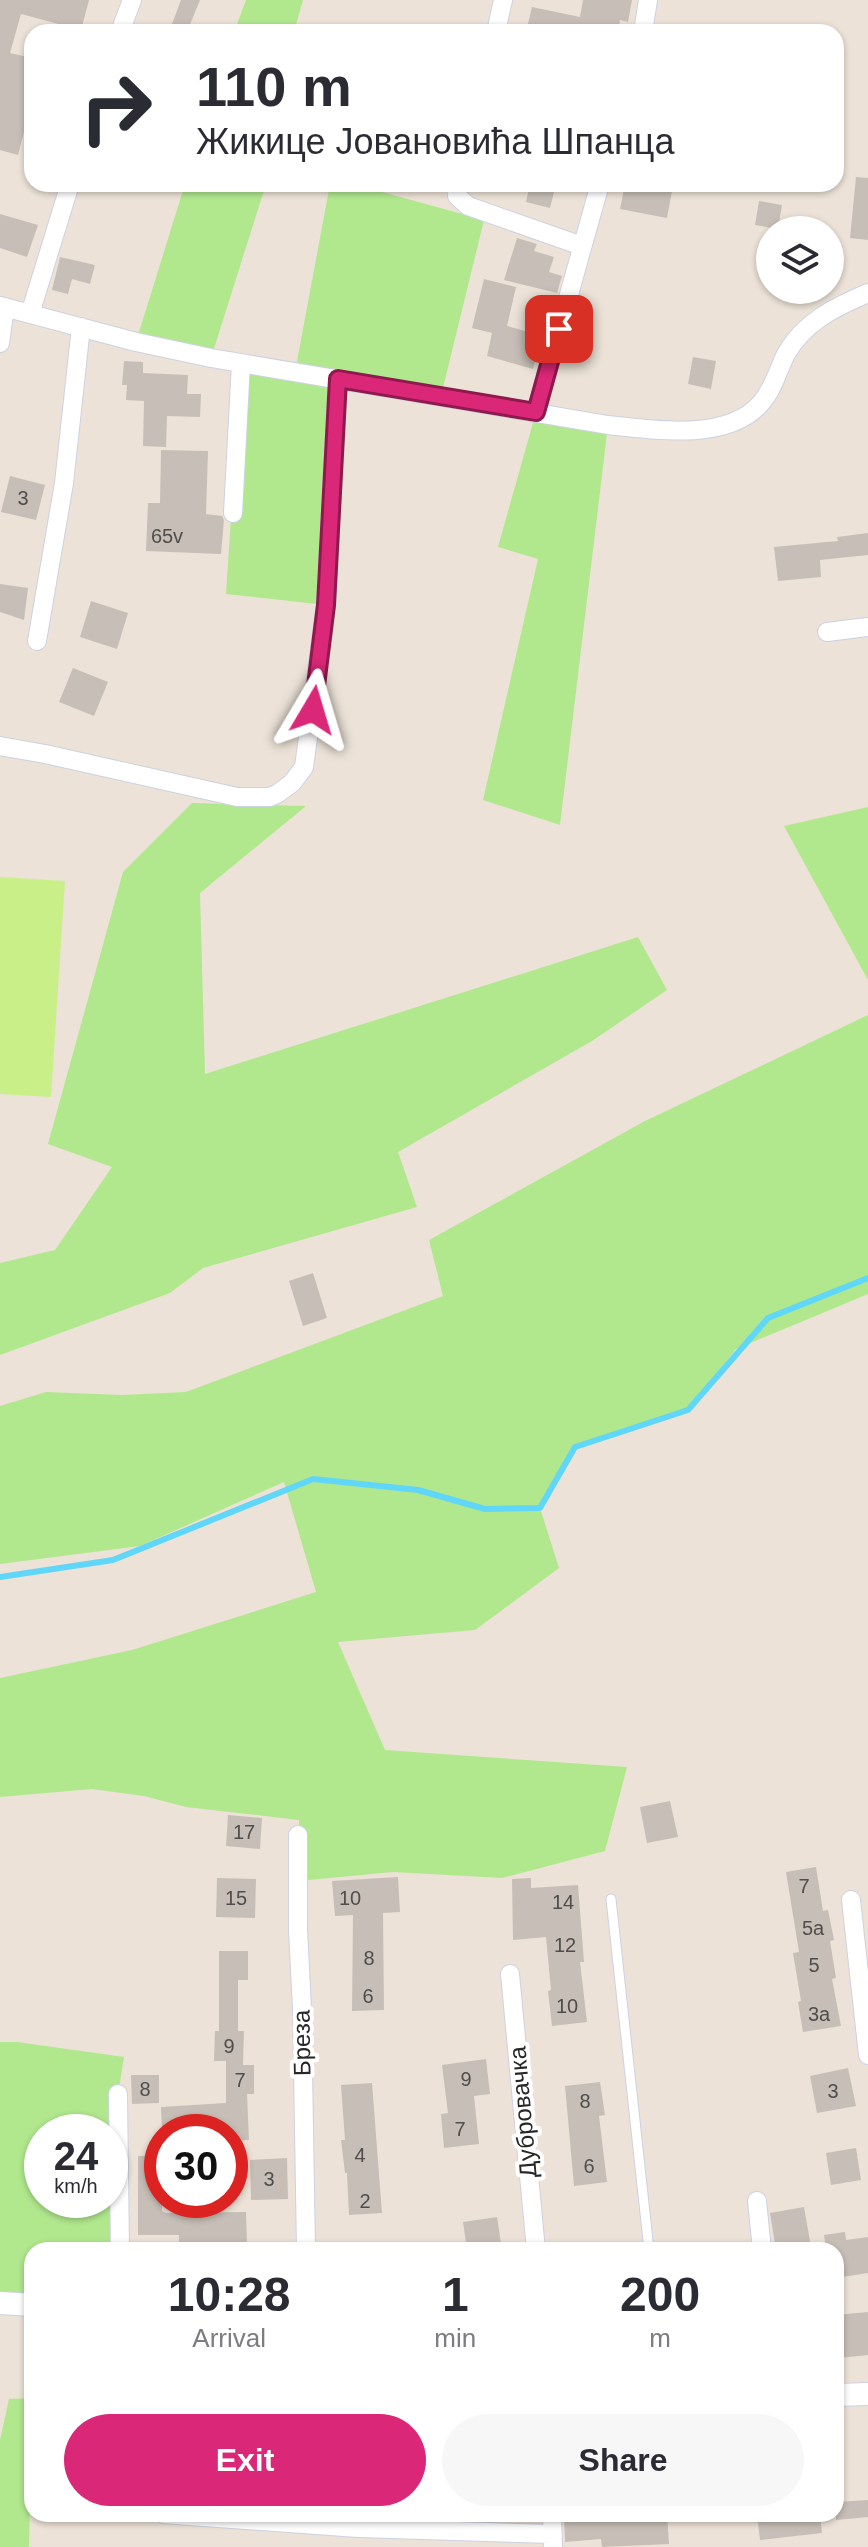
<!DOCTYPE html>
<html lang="en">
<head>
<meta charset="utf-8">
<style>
  body { margin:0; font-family:Helvetica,sans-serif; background:#f7f7f7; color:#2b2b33; height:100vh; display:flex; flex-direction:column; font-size:30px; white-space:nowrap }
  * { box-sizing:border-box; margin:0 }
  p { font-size:26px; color:#7c7c81 }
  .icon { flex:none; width:44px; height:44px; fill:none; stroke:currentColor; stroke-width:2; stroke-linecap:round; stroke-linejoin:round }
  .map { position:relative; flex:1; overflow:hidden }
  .details { position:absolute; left:24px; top:2242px; width:820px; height:280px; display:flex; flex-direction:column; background:#fff; border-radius:24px; box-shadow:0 2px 6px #0004 }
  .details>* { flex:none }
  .top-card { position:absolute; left:24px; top:24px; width:820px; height:168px; border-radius:24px; box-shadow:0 2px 6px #0004; background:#fff; color:#2b2b33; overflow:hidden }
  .buttons { position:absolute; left:756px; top:216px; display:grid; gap:16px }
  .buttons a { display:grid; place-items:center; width:88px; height:88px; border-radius:50%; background:#fff; box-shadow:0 2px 6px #0004; font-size:40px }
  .speed { position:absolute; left:24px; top:2114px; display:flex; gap:16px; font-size:40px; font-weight:700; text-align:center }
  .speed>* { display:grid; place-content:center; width:104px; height:104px; border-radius:50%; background:#fff; box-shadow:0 2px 6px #0004; line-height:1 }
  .speed small { font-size:20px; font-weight:400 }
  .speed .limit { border:12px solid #d22; background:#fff; color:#111 }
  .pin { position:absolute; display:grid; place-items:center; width:68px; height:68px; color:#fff; margin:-34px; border-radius:16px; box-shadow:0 4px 12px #0006 }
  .me { position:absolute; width:88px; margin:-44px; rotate:7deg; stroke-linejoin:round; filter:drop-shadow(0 0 6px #0008) }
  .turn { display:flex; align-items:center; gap:28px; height:168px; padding:0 40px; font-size:36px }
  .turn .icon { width:104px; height:104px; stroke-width:2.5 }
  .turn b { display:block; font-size:56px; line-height:68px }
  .eta { display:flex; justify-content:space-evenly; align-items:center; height:136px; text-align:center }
  .eta b { font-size:48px; font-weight:600; line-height:56px }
  .primary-button { display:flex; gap:16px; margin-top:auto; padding:16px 40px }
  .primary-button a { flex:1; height:92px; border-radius:48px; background:#db2777; color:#fff; font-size:32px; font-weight:600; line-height:92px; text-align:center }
  .primary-button a+a { background:#f7f7f7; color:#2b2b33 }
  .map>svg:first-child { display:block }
  .green { fill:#b1e88e; fill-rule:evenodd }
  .pitch { fill:#c9f088 }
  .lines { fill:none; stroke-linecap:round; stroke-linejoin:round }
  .stream { stroke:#60d7f8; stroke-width:6 }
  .building { fill:#c7bfb7 }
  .service-casing { stroke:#ccd2e2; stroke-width:11 }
  .minor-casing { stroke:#ccd2e2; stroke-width:20 }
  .tertiary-casing { stroke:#ccd2e2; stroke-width:24 }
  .service { stroke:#fff; stroke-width:9 }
  .minor { stroke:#fff; stroke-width:18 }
  .tertiary { stroke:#fff; stroke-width:22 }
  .route-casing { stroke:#8e194d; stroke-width:20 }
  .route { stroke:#db2777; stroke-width:14 }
  .labels { text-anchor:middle; stroke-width:8; stroke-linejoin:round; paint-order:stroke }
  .number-label { font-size:20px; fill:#4f4d4b }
  .street-label { font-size:24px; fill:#272727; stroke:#fff }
</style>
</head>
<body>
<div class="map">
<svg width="868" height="2547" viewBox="0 0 868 2547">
  <rect width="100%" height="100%" fill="#ece2d7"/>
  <path class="green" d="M 246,0 L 303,0 L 294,32 L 234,32 Z
    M 185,184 L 266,184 L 211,358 L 136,342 Z
    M 330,184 L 353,184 L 484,220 L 441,396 L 339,379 L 326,605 L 226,594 L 241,363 L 295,372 Z
    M 536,412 L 608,425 L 560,825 L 483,800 L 538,559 L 498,547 Z
    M 192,803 L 306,806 L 200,893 L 205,1074 L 638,937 L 667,990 L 592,1041 L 398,1152 L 417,1207 L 203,1268 L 170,1293 L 0,1355 L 0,1263 L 55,1250 L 112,1167 L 48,1144 L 123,872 Z
    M 868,807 L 868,980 L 784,826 Z
    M 868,1015 L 868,1294 L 736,1349 L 688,1410 L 575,1447 L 540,1508 L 559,1568 L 475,1630 L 338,1642 L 385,1750 L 627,1767 L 605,1851 L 502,1878 L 393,1872 L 298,1881 L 299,1820 L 186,1807 L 144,1796 L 92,1789 L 0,1797 L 0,1678 L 132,1650 L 316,1592 L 284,1482 L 140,1546 L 0,1564 L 0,1406 L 46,1392 L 122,1395 L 186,1392 L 443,1296 L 429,1240 L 645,1121 Z
    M 0,2042 L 17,2042 L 124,2057 L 118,2094 L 120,2250 L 32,2250 L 32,2307 L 0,2304 ZM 42,2132 L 110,2132 L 110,2200 L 42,2200 Z
    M 32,2398 L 29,2547 L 0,2547 L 0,2440 L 9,2399 Z"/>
  <path class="pitch" d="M 0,877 L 65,881 L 51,1097 L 0,1094 Z"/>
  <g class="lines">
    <path class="stream" d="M 0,1577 L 113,1560 L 313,1479 L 418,1490 L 485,1509 L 540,1508 L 575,1447 L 688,1410 L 768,1318 L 868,1278"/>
  </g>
  <path class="building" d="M 0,0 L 89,0 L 81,30 L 21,14 L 10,53 L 32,58 L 32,101 L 18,155 L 0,150 Z
    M 181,0 L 200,0 L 187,32 L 169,32 Z
    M 583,0 L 632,0 L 628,22 L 620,20 L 618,32 L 526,32 L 532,7 L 580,17 Z
    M 856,177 L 868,178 L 868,240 L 850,238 Z
    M 530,184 L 556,184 L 550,208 L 526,202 Z
    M 625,184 L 672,191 L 667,218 L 620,209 Z
    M 759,201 L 782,205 L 778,229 L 755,225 Z
    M 0,214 L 38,225 L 27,257 L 0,248 Z
    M 517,238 L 537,244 L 534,251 L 554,257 L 549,272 L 562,276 L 557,293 L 504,280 Z
    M 60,257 L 95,265 L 90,284 L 72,279 L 68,294 L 52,290 Z
    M 484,279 L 516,287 L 507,326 L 542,336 L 533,369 L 487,356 L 492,333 L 472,328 Z
    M 693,357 L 716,361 L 711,389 L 688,384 Z
    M 124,361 L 143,362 L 143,373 L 188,375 L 187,394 L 201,394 L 200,417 L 167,416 L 166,447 L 143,446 L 144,401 L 126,400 L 127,385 L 122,385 Z
    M 161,450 L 208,451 L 206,514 L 222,516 L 224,520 L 221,554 L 146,551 L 148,503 L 160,503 Z
    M 10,476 L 45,485 L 36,520 L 1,512 Z
    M 868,533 L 868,555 L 820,560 L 821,577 L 778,581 L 774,547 L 838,541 L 837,537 Z
    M 0,584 L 28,588 L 24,620 L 0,612 Z
    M 91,601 L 128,613 L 117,649 L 80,637 Z
    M 73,668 L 108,682 L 94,716 L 59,702 Z
    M 313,1273 L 327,1318 L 303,1326 L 289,1281 Z
    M 670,1801 L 678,1837 L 647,1843 L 640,1807 Z
    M 228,1815 L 262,1818 L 260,1849 L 226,1846 Z
    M 816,1867 L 823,1911 L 828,1910 L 834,1940 L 830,1941 L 836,1978 L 832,1979 L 841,2026 L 803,2032 L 798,2002 L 801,2001 L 793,1953 L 799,1952 L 786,1872 Z
    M 398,1877 L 400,1912 L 383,1913 L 384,2010 L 352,2011 L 353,1915 L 335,1916 L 332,1881 Z
    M 217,1878 L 256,1879 L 255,1918 L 216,1917 Z
    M 531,1878 L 531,1888 L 578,1885 L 584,1962 L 580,1962 L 587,2022 L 552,2026 L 548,1991 L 551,1990 L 546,1937 L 513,1940 L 512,1879 Z
    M 219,1951 L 248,1951 L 248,1980 L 238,1980 L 238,2031 L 244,2031 L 243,2065 L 254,2065 L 254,2094 L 247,2094 L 249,2140 L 230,2141 L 230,2132 L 162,2132 L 161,2107 L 226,2103 L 226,2061 L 214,2061 L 215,2031 L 219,2031 Z
    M 486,2059 L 490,2094 L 474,2096 L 479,2144 L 444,2148 L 441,2114 L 448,2113 L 442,2065 Z
    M 848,2068 L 856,2106 L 817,2113 L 810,2076 Z
    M 131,2075 L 159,2075 L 159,2103 L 132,2104 Z
    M 600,2082 L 605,2115 L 599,2116 L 607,2182 L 574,2186 L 565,2086 Z
    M 372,2083 L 382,2213 L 349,2215 L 347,2173 L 345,2173 L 341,2140 L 345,2140 L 341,2085 Z
    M 856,2148 L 861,2180 L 831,2185 L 826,2153 Z
    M 162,2155 L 162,2211 L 166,2213 L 246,2212 L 247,2244 L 215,2245 L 215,2242 L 179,2243 L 179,2235 L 138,2235 L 138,2156 Z
    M 287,2158 L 288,2199 L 251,2200 L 250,2160 Z
    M 804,2207 L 811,2247 L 776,2250 L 770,2213 Z
    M 497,2217 L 502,2250 L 467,2250 L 463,2222 Z
    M 845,2232 L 846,2240 L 868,2237 L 868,2273 L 836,2278 L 836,2250 L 826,2250 L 824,2235 Z
    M 868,2312 L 868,2355 L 839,2358 L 836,2315 Z
    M 868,2500 L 868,2517 L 836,2520 L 836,2502 Z
    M 616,2514 L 617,2518 L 667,2515 L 669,2544 L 602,2547 L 601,2539 L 565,2542 L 564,2516 Z
    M 757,2514 L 820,2514 L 822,2533 L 760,2540 Z"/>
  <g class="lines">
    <g class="service-casing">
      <path id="service" d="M 611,1899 L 649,2250"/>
    </g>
    <g class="minor-casing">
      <path id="minor" d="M 120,32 L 132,0
        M 496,32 L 503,0
        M 643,32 L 648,0
        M 456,184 L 457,196 L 468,206 L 582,246
        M 0,306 L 136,342 L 211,358 L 608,425 C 652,430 728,442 761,403 C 773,390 778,370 786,354 C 804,322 835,307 868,293
        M 30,314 L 70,184
        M 0,343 L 5,307
        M 536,412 L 600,184
        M 233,513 L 241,363
        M 827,632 L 868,627
        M 37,641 L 64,483 L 81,327
        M 0,746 L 45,754 L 237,797 L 270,797 L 277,794 L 292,783 L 304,767 L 326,605 L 338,379
        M 298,1835 L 298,1930 L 302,2009 L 306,2250
        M 851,1900 L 868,2055
        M 510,1974 L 536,2250
        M 118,2094 L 120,2250
        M 757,2201 L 762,2250
        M 163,2514 L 358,2528 L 552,2534
        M 552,2514 L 553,2547"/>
    </g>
    <g class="tertiary-casing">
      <path id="tertiary" d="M 0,2303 L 32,2305
        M 836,2395 L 868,2394"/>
    </g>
    <use href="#service" class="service"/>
    <use href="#minor" class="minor"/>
    <use href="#tertiary" class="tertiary"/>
  </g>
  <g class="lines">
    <g class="route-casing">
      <path id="route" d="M 313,710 L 326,605 L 338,379 L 536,412 L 559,329"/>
    </g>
    <use href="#route" class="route"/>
  </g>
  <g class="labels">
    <g class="number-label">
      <text x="23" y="505">3</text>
      <text x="167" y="543">65v</text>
      <text x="244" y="1839">17</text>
      <text x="804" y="1893">7</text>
      <text x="236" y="1905">15</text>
      <text x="350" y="1905">10</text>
      <text x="563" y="1909">14</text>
      <text x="813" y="1935">5a</text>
      <text x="565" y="1952">12</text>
      <text x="369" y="1965">8</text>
      <text x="814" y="1972">5</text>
      <text x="368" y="2003">6</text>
      <text x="567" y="2013">10</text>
      <text x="819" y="2021">3a</text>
      <text x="229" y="2053">9</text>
      <text x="466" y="2086">9</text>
      <text x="240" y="2087">7</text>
      <text x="145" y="2096">8</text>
      <text x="833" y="2098">3</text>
      <text x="585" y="2108">8</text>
      <text x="460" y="2136">7</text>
      <text x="360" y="2162">4</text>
      <text x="589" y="2173">6</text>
      <text x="269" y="2186">3</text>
      <text x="365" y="2208">2</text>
    </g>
    <g class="street-label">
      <text transform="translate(302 2043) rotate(-91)" y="8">Бреза</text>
      <text transform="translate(523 2112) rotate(-95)" y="8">Дубровачка</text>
    </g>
  </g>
</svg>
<div class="buttons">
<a><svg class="icon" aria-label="layers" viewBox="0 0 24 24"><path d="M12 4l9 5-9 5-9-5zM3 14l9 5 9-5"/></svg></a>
</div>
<div class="speed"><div>24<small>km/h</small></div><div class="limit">30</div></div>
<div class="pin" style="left:559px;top:329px;background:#d93025"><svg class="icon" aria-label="arrive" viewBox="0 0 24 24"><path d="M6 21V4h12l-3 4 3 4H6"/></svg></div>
<svg class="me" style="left:313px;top:710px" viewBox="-20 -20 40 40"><path d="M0-17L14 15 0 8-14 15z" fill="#db2777" stroke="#fff" stroke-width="4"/></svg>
<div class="top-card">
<div class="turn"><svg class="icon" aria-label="right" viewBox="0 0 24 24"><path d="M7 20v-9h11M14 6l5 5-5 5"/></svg><div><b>110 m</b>Жикице Јовановића Шпанца</div></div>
</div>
<section class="details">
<div class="eta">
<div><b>10:28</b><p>Arrival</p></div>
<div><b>1</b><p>min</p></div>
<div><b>200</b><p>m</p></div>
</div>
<div class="primary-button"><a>Exit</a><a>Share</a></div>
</section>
</div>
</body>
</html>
